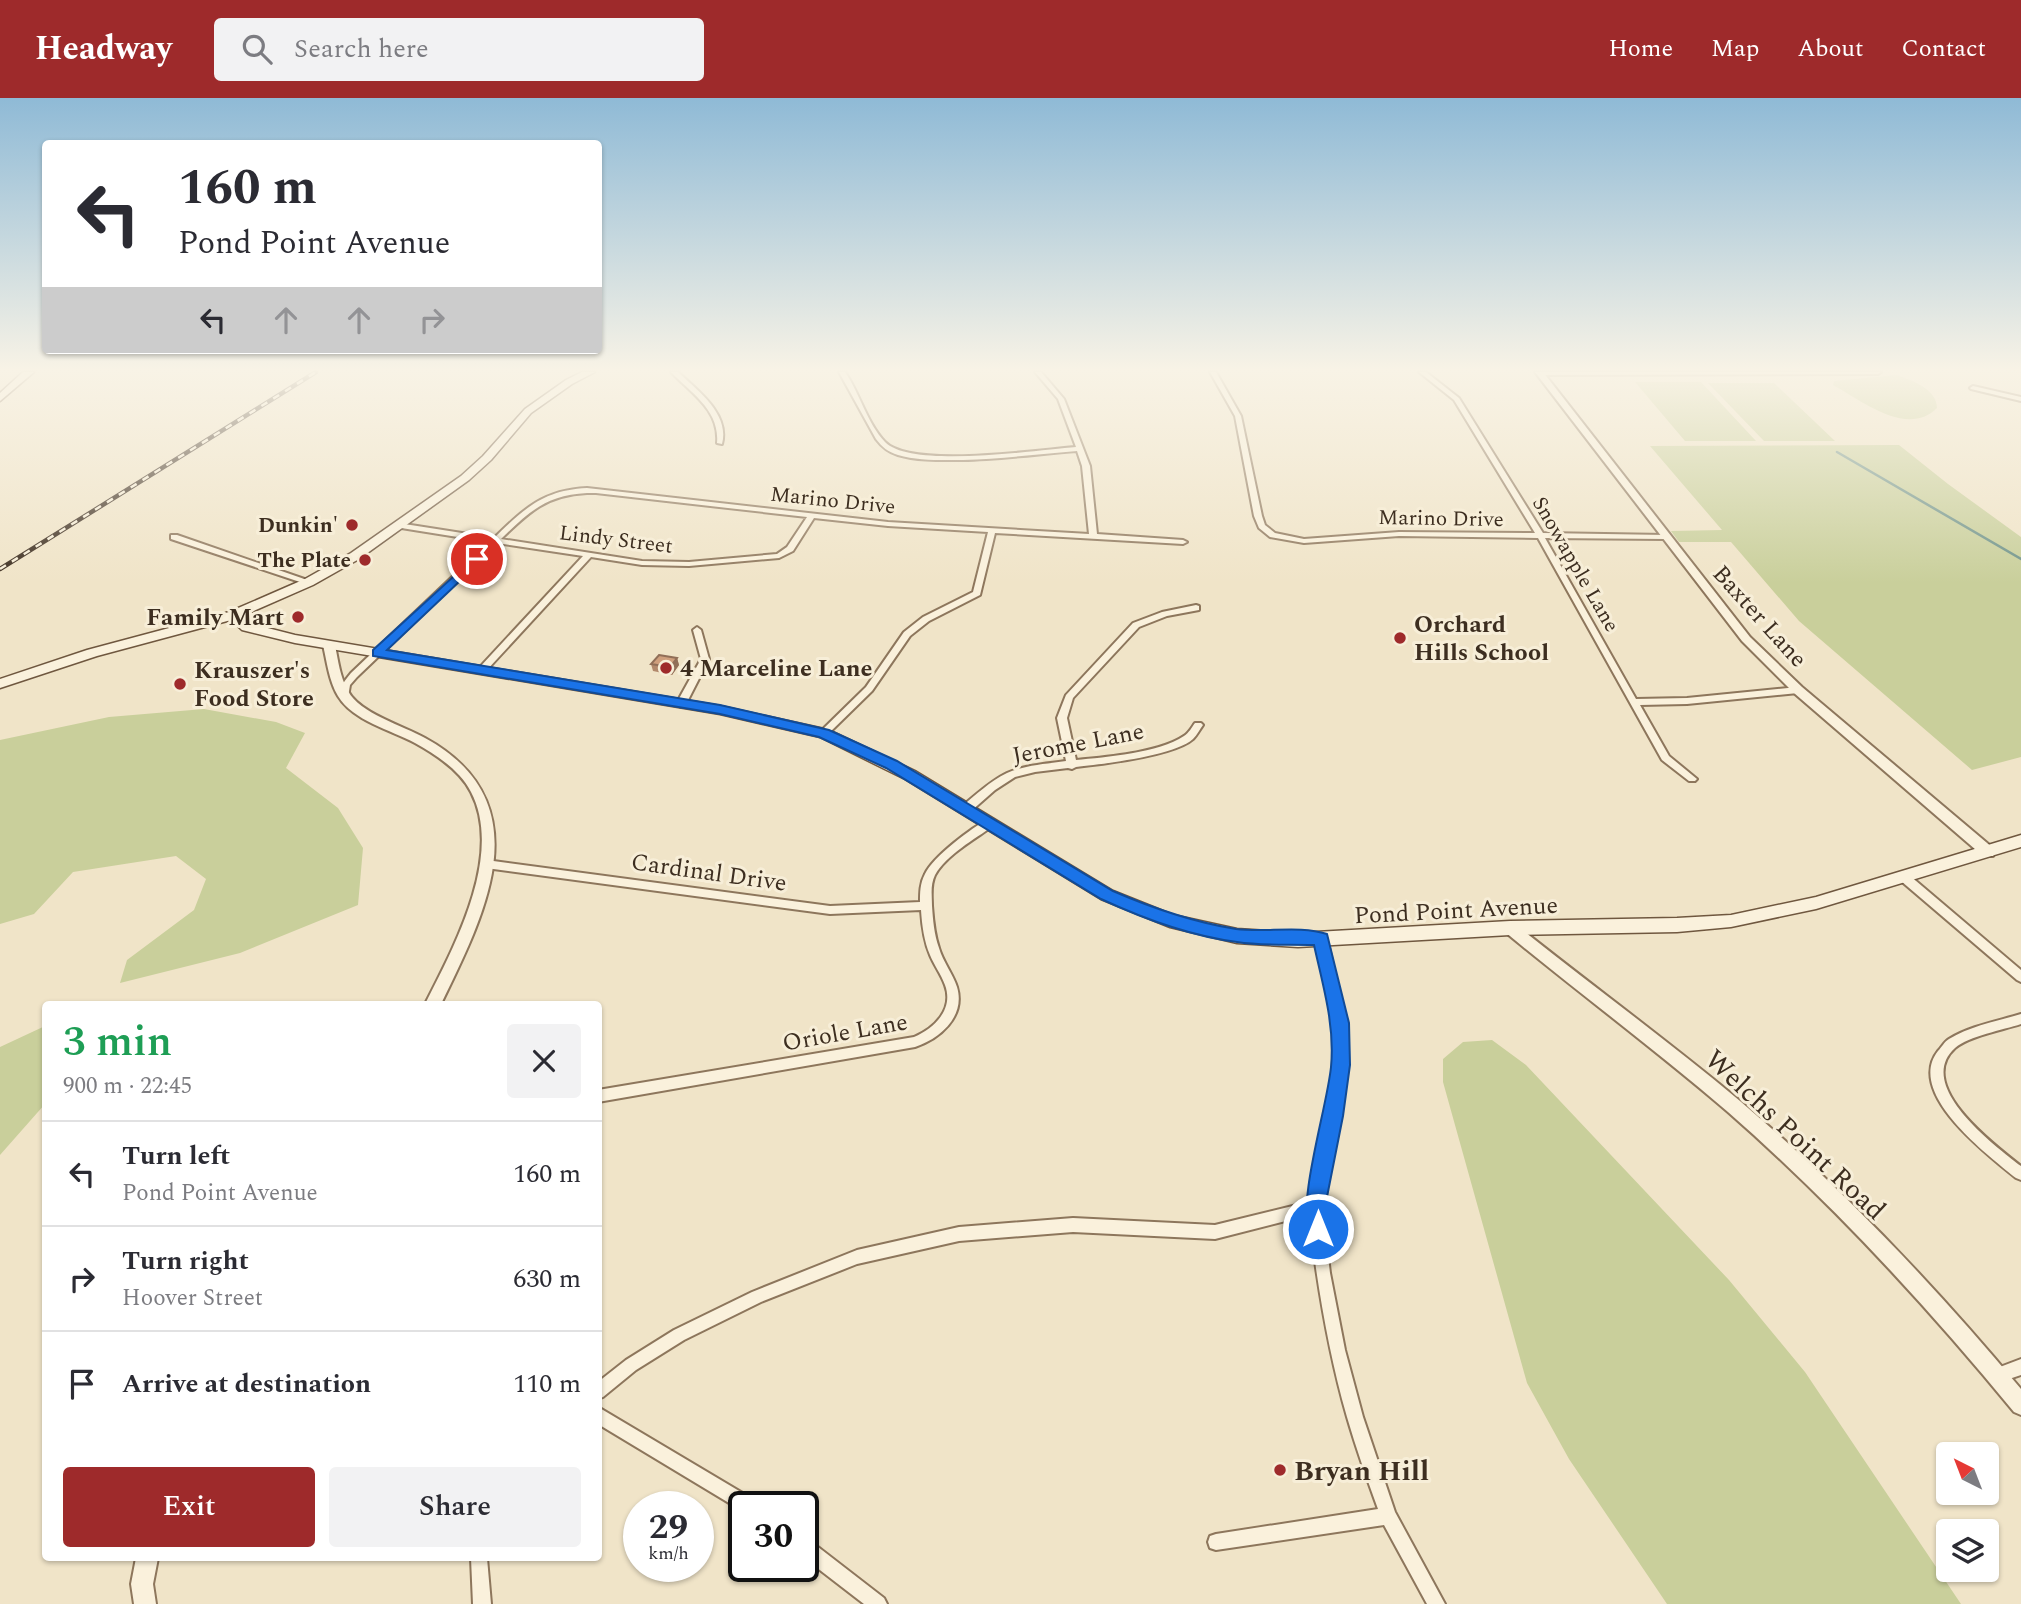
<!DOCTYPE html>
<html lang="en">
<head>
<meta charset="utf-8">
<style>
  body { margin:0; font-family:Spectral,serif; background:#f2f2f3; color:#2b2b33; height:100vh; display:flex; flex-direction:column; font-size:26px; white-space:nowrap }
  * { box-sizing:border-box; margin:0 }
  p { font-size:23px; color:#7c7c81 }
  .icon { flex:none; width:38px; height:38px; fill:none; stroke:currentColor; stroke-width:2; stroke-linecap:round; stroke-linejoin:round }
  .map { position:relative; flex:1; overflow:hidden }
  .drawer { position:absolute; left:42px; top:903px; width:560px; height:560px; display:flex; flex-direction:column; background:#fff; border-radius:7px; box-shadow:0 2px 5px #0004 }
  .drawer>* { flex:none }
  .guide { position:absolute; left:42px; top:42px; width:560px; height:214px; border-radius:7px; box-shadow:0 2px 5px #0004; background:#fff; color:#2b2b33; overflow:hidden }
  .needle { width:46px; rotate:318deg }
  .tools { position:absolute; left:1936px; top:1344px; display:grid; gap:14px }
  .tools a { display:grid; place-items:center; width:63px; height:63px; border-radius:7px; background:#fff; box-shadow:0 2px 5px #0004; font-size:35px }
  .speed { position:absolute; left:623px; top:1393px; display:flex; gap:14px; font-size:35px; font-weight:700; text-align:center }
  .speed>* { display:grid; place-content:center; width:91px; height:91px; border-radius:50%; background:#fff; box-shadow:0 2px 5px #0004; line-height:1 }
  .speed small { font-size:18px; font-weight:400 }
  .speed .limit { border:4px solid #111; border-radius:10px; background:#fff; color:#111 }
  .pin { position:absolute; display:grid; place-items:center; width:60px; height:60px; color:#fff; margin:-30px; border:4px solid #fff; border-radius:50%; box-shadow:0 2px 7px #0007 }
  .me { position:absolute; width:77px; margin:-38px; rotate:0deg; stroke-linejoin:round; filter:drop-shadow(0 0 5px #0008) }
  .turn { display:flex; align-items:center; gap:24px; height:147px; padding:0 21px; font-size:32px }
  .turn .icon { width:91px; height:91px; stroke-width:2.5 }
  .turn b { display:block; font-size:49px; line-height:60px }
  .lanes { display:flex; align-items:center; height:66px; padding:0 21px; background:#0003; justify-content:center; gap:35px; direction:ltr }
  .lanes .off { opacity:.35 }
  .round { display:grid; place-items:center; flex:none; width:74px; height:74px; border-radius:7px; background:#f2f2f3 }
  .head { display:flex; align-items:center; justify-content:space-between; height:119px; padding:0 21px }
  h1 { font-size:42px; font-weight:600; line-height:52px; color:#1e9e55 }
  .cta { display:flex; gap:14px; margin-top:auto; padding:14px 21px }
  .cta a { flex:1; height:80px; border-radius:7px; background:#9e2a2b; color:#fff; font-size:28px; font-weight:600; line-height:80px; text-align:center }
  .cta a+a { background:#f2f2f3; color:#2b2b33 }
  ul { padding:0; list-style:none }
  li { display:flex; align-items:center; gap:21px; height:105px; padding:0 21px; border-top:2px solid #e1e1e2 }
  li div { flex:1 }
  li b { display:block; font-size:26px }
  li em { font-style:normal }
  header { display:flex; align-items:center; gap:42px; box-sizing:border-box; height:98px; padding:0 35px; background:#9e2a2b; color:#fff }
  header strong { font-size:33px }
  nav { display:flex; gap:38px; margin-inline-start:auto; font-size:24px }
  .search { width:490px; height:63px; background:#f2f2f3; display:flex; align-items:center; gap:18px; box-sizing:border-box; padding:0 24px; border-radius:7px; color:#7c7c81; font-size:26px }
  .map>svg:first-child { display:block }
  .green { fill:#c9cf9b }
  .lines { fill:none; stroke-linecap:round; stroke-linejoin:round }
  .stream { stroke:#6f938a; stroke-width:2.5 }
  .minor-casing { stroke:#8d765c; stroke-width:4 }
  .tertiary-casing { stroke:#8d765c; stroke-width:4 }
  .secondary-casing { stroke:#6f573f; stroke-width:3 }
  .minor { fill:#faf1dc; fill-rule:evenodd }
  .tertiary { fill:#faf1dc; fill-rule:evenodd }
  .secondary { fill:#faf1dc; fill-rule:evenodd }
  .rail-casing { stroke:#3d2e20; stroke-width:4.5 }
  .rail { stroke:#f7eed8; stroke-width:2.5; stroke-dasharray:7; stroke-linecap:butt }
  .wall { fill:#b2896c }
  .shaded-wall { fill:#916f58 }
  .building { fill:#cf9f7d; stroke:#916f58; stroke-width:2 }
  .route { fill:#1a73e8; stroke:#114b97; stroke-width:2 }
  .poi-dot { fill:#9e2a2b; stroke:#f7eed8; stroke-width:2.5 }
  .labels { text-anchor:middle; stroke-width:6; stroke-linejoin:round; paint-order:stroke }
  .far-street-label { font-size:21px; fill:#3d2e20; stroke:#f7eed8 }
  .far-poi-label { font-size:21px; font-weight:bold; fill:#3d2e20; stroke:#f7eed8; text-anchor:end }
  .street-label { font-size:24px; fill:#3d2e20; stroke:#f7eed8 }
  .poi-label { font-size:24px; font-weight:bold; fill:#3d2e20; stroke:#f7eed8; text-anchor:start }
  .near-street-label { font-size:28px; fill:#3d2e20; stroke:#f7eed8 }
  .near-poi-label { font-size:28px; font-weight:bold; fill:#3d2e20; stroke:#f7eed8; text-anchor:start }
</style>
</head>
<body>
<header>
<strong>Headway</strong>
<div class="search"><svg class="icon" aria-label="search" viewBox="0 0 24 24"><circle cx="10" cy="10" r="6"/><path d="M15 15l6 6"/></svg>Search here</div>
<nav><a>Home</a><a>Map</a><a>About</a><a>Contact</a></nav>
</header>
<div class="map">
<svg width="2021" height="1506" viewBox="0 0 2021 1506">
  <rect width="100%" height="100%" fill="#f0e4c8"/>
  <path class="green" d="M 1897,277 C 1913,283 1937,291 1937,310 C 1907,340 1861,302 1833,287 L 1834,283 Z
    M 1635,284 L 1701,284 L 1756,343 L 1685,343 Z
    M 1708,285 L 1774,285 L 1835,343 L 1764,343 Z
    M 1899,347 L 1948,386 L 2021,439 L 2021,659 L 1972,672 L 1799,523 L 1731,444 L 1679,444 L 1671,433 L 1722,432 L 1650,348 Z
    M 204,611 L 276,624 L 305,635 L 286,670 L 338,710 L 363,750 L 358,807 L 240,855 L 120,885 L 127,862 L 194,812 L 206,781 L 176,758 L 73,774 L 34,816 L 0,826 L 0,642 L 109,619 Z
    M 45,928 L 45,1006 L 0,1057 L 0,949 Z
    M 1492,942 L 1526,967 L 1729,1182 L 1805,1274 L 1961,1506 L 1667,1506 L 1569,1361 L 1527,1285 L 1443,984 L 1443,961 L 1463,944 Z"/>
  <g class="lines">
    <path class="stream" d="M 1837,354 L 2021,461"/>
    <g class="minor-casing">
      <path id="minor" d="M 671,274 L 678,274 C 698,293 730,316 722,346 L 717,345 C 720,312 691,295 671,274 Z
        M 839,274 L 845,274 C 860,296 867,325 885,344 C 911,371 1037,352 1076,349 L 1058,301 L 1035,274 L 1041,274 L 1064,301 L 1090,368 L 1097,436 L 1183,442 L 1187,444 L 1183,446 L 995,435 L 980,497 L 929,523 L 910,538 L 872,593 L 827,637 L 821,637 L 819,635 L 821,633 L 866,589 L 904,534 L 923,519 L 973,494 L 988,434 L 888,428 L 814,420 L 793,453 L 779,460 L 689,468 L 642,467 L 591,459 L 485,574 L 479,574 L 479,570 L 583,458 L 497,445 L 357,579 L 350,587 L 348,599 L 342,599 C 338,589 345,583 351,575 L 489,444 L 395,429 L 394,427 L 398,425 L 494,440 C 524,411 543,392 587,390 L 888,424 L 1089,436 L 1082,368 L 1077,353 C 1039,356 1001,361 963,362 C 942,362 918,363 898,357 C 888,354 882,349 876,341 ZM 587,395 L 596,395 L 807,419 L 787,449 L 777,456 L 689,464 L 642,463 L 501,441 C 529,414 546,397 587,395 Z
        M 1210,274 L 1216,274 L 1241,318 L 1262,418 L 1265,427 L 1275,435 L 1304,441 L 1399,434 L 1535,435 L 1454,302 L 1419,274 L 1426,274 L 1459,300 L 1543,435 L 1666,437 L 1670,439 L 1666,441 L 1545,440 L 1636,601 L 1687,600 L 1798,589 L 1803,592 L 1798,595 L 1687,606 L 1640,607 L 1669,658 L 1697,681 L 1695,683 L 1689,683 L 1662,662 L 1538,440 L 1399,438 L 1304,445 L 1270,439 L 1259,430 L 1254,418 L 1235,318 Z
        M 1541,274 L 1881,274 L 1878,276 L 1539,277 L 1538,276 Z
        M 1973,288 L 2021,299 L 2021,303 L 1971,291 L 1970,290 Z
        M 171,437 L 177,437 L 313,484 L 312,486 L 306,486 L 171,441 Z
        M 1196,507 L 1199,508 L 1199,512 L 1167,518 L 1139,529 L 1073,600 L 1067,620 L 1076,662 C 1106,659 1159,655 1184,638 C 1189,635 1192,629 1195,625 L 1201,625 L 1203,627 C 1200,631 1197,637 1193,641 C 1174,658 1103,666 1076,669 L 1072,671 L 1068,670 L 1035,674 L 1015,679 L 995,692 L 970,714 L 962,714 L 961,711 L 962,708 C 976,697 990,683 1007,675 C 1025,667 1046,666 1066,663 L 1057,620 L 1066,597 L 1133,525 L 1162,514 Z
        M 697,529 L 701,532 L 709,561 L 686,606 L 681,609 L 676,606 L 701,561 L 693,532 Z
        M 989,721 L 993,722 L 994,725 L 993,728 C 975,741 946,757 935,777 C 930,787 932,798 932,808 C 933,822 934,836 939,850 C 943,864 953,876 957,889 C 966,919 939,941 915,949 L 598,1004 L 598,992 L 914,939 C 935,930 954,911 945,887 C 941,876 934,867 930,857 C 924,843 922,827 921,812 L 830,816 L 486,770 L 481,766 L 486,762 L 830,808 L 920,804 C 920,795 920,785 925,776 C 933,759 972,729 989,721 Z
        M 1905,776 L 1909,777 L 2021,872 L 2021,884 L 2017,882 L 1901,783 L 1900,780 L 1901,777 Z
        M 1321,837 L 1325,838 L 1327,841 L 1346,925 L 1347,967 L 1340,1018 L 1322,1109 L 1330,1175 L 1345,1252 L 1363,1319 L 1395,1414 L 1445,1506 L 1427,1506 L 1384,1427 L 1216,1452 L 1210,1450 L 1208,1444 L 1210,1438 L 1216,1436 L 1378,1411 C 1367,1381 1356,1350 1347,1319 C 1328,1253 1317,1185 1309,1117 L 1215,1141 L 1073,1134 L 959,1143 L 857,1166 L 761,1204 L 684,1242 L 636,1272 L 603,1299 L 598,1301 L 598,1284 L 626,1262 L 674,1232 L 752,1194 L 857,1152 L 959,1129 L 1073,1120 L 1215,1127 L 1309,1104 C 1322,1046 1340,986 1334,926 C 1331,899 1321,868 1315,841 L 1317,838 Z
        M 2021,916 L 2021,926 C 2003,932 1969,938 1955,950 C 1914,987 1994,1047 2021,1068 L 2021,1082 L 2016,1080 C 1988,1057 1905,995 1938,953 C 1942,949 1944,944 1949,941 C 1970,928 1998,923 2021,916 Z
        M 2021,1261 L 2021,1277 L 1997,1285 L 1992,1282 L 1989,1277 L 1992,1272 Z
        M 598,1309 L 756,1403 L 758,1409 L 744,1409 L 744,1414 L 598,1326 Z
        M 803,1440 L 809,1442 L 884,1500 L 887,1506 L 864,1506 L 803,1459 Z
        M 471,1460 L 487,1460 L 491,1506 L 473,1506 Z"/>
    </g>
    <g class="tertiary-casing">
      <path id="tertiary" d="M 1535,274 L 1543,274 L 1750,539 L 1802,589 L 1993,750 L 1995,754 L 1993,758 L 1983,758 L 1794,595 L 1742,543 Z
        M 329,544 L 335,547 C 338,562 340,579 348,593 C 359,615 404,628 425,640 C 542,704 486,814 441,906 L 425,906 C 454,849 504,757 471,694 C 460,672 435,656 415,645 C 391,632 353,623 338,598 C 329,583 327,564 323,547 Z
        M 1510,824 L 1515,826 C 1590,886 1667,942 1740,1003 C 1842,1090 1935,1188 2021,1291 L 2021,1317 L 2014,1314 C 1926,1207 1832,1105 1728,1014 C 1656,952 1579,895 1505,834 L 1503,830 L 1505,826 Z
        M 136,1460 L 158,1460 L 153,1486 L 156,1506 L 134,1506 L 131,1486 Z"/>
    </g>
    <g class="secondary-casing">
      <path id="secondary" d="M 23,274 L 34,274 L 0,303 L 0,295 Z
        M 582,274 L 595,274 L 572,286 L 531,315 L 491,362 L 469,382 L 359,461 L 313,487 L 242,518 L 252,526 L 295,537 L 720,608 L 829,632 L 915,673 L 1113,793 L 1173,817 L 1237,831 L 1298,835 L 1510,823 L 1677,820 L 1731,817 L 1816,799 L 2021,737 L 2021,749 L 1816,811 L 1731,829 L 1677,834 L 1510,837 L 1298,849 L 1237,845 L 1170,829 L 1101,801 L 905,681 L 820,639 L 720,616 L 295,545 L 242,532 L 231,522 L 97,558 L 0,590 L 0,581 L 87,552 L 229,514 L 305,481 L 351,455 L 461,378 L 483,358 L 525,311 L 566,282 Z"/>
    </g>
    <use href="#minor" class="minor"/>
    <use href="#tertiary" class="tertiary"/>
    <use href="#secondary" class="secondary"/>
    <g class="rail-casing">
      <path id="rail" d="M 0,471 L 316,274"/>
    </g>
    <use href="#rail" class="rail"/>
  </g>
  <path class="wall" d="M 677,560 L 679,567 L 672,577 L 653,573 L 651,566 Z"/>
  <path class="shaded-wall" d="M 677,560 L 679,567 L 672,577 L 670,569 Z"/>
  <path class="building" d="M 659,557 L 677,560 L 670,569 L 651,566 Z"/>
  <linearGradient id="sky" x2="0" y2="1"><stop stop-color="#8fbad6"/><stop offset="0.56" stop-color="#f8f3e6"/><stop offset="1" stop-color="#f8f3e6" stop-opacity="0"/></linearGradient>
  <rect width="2021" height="485" fill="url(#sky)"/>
  <path class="route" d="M 477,457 L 481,458 L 481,463 L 387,552 L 720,607 L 829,632 L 897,663 L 1113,793 C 1152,810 1193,824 1236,831 C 1265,835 1299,827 1327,836 L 1349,925 L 1350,967 L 1343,1018 L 1325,1109 L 1328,1131 L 1325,1138 L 1318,1141 L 1310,1138 C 1296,1106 1327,1010 1331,969 C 1335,927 1323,888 1314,847 C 1289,846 1262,848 1237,844 C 1190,838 1144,821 1101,801 L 886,670 L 819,639 L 720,616 L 373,558 L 373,552 Z"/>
  <g class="poi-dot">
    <circle cx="352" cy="427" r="7"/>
    <circle cx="365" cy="462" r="7"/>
    <circle cx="298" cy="519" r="7"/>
    <circle cx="1400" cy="540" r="7"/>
    <circle cx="666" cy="570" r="7"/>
    <circle cx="180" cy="586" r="7"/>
    <circle cx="1280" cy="1372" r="7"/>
  </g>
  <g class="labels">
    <g class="far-street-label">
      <text transform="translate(833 402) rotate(6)" y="7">Marino Drive</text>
      <text transform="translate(1441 420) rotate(1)" y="7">Marino Drive</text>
      <text transform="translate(616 441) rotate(7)" y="7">Lindy Street</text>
      <text transform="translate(1576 466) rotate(60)" y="7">Snowapple Lane</text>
    </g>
    <g class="far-poi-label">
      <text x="338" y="434">Dunkin'</text>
      <text x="351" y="469">The Plate</text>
    </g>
    <g class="street-label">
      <text transform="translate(1760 518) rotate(48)" y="8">Baxter Lane</text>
      <text transform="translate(1078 645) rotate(-11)" y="8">Jerome Lane</text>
      <text transform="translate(709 774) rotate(8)" y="8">Cardinal Drive</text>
      <text transform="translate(1456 812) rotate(-3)" y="8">Pond Point Avenue</text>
      <text transform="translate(845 934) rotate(-10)" y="8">Oriole Lane</text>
    </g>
    <g class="poi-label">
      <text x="284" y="527" text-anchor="end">Family Mart</text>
      <text x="1414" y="534">Orchard<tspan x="1414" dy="28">Hills School</tspan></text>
      <text x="680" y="578">4 Marceline Lane</text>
      <text x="194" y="580">Krauszer's<tspan x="194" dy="28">Food Store</tspan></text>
    </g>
    <g class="near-street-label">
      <text transform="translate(1796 1036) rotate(43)" y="10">Welchs Point Road</text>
    </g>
    <g class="near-poi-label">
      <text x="1294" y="1382">Bryan Hill</text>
    </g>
  </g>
</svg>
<div class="tools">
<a><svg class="needle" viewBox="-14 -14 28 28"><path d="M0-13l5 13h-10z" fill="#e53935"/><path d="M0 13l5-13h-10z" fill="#7c7c81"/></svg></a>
<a><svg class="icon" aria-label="layers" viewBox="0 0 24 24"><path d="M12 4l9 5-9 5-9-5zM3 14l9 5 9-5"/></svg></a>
</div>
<div class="speed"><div>29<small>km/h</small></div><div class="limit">30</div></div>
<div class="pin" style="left:477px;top:461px;background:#d93025"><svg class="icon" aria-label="arrive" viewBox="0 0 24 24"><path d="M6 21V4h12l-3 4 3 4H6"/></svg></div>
<svg class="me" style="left:1318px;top:1131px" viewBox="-20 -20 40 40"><circle r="17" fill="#1a73e8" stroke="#fff" stroke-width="3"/><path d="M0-11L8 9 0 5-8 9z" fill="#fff"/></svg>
<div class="guide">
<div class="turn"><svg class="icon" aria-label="left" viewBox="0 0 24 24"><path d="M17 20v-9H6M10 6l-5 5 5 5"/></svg><div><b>160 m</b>Pond Point Avenue</div></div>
<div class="lanes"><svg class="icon" aria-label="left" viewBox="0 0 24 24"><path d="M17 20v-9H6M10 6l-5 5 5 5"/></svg><svg class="icon off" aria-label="ahead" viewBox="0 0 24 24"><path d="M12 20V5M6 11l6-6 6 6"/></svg><svg class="icon off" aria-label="ahead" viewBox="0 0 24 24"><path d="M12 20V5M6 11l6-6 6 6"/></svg><svg class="icon off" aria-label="right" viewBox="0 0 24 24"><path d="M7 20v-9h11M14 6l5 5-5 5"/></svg></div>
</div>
<section class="drawer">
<div class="head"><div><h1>3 min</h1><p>900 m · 22:45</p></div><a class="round"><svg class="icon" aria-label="close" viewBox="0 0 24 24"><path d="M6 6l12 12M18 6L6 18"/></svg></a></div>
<ul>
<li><svg class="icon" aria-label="left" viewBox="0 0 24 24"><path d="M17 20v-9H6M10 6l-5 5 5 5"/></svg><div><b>Turn left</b><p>Pond Point Avenue</p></div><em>160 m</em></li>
<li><svg class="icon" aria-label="right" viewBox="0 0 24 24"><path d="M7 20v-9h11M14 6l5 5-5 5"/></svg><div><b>Turn right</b><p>Hoover Street</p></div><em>630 m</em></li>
<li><svg class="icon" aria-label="arrive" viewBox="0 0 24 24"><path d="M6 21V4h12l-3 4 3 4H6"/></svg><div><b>Arrive at destination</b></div><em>110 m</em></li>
</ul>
<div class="cta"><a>Exit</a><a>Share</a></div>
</section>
</div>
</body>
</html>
